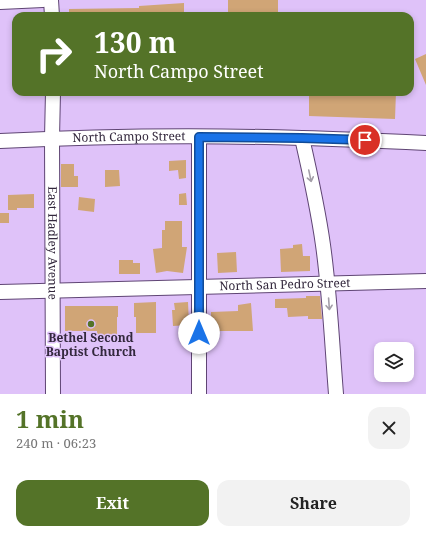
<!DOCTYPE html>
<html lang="en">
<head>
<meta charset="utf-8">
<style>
  body { margin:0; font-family:"Noto Serif",serif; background:#f2f2f2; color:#222; height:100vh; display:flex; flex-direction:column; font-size:15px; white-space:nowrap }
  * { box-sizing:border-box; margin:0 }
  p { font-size:13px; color:#767676 }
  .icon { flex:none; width:22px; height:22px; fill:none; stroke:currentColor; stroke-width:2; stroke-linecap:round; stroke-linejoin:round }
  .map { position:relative; height:394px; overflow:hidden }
  .drawer { display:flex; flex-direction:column; background:#fff; flex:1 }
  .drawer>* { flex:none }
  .banner { position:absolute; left:12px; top:12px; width:402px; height:84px; border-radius:12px; box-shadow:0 2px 6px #0003; background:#547328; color:#fff; overflow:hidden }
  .buttons { position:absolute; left:374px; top:342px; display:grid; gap:8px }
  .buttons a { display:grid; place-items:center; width:40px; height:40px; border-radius:8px; background:#fff; box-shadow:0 2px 6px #0003; font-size:20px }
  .pin { position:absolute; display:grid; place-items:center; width:34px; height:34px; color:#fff; margin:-17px; border:2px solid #fff; border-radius:50%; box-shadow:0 1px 4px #0007 }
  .me { position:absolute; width:44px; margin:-22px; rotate:0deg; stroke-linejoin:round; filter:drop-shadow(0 0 3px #0008) }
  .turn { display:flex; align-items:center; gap:14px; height:84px; padding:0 16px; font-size:18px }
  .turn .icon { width:52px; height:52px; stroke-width:2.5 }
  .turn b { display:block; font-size:28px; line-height:34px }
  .round { display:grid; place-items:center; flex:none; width:42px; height:42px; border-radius:12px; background:#f2f2f2 }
  .overview { display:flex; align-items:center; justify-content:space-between; height:68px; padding:0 16px }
  h1 { font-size:24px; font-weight:700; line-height:30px; color:#547328 }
  .action { display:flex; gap:8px; margin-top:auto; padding:8px 16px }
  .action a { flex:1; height:46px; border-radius:12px; background:#547328; color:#fff; font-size:16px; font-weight:700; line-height:46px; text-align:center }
  .action a+a { background:#f2f2f2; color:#222 }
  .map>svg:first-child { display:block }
  .building { fill:#d0a576 }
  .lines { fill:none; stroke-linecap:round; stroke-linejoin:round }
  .minor-casing { stroke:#5f4574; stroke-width:16 }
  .minor { stroke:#fff; stroke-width:14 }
  .oneway { stroke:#a39ea8 }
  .route-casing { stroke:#114b97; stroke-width:10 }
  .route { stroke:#1a73e8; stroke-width:7 }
  .poi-dot { fill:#547328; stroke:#dfc2f9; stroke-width:1.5 }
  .labels { text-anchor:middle; stroke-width:3; stroke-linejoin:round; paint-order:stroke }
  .street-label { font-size:12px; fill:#33283d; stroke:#dfc2f9 }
  .poi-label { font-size:12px; font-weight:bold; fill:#33283d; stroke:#dfc2f9 }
</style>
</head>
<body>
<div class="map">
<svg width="426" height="394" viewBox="0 0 426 394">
  <rect width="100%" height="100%" fill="#dfc2f9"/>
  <path class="building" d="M 228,0 L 278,0 L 278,16 L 228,16 Z
    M 184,3 L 184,16 L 69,16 L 69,9 L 139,8 L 139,6 Z
    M 426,54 L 426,85 L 415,59 Z
    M 309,92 L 396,92 L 395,119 L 309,116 Z
    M 186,160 L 186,178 L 179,179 L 178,170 L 169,171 L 169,161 Z
    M 61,164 L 74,164 L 74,176 L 78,176 L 78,187 L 61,187 Z
    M 105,170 L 119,170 L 120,186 L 105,187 Z
    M 186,193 L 187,205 L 179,205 L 179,194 Z
    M 34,194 L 34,208 L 17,208 L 17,210 L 8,210 L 8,195 Z
    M 79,197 L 95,199 L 94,212 L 78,210 Z
    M 0,213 L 9,213 L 9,223 L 0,223 Z
    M 165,221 L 182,221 L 182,247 L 187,247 L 183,273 L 167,271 L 156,273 L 153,249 L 162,248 L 162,230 L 165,230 Z
    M 302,244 L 303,256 L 310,256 L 310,271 L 281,272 L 280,249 L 293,248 L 293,245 Z
    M 236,252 L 237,272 L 218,273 L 217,253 Z
    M 119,260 L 133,260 L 133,263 L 140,263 L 140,274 L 119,274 Z
    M 306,296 L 320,296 L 322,319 L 308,319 L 308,316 L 288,317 L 287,308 L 275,308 L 275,299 L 306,298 Z
    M 156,302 L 156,333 L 136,333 L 136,317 L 134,317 L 134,303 Z
    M 188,302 L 189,325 L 173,326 L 172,310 L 175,310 L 174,303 Z
    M 251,303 L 253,331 L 211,331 L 211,312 L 238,311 L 238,305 Z
    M 65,306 L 118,306 L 118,317 L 117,317 L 117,340 L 97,340 L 97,331 L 65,331 Z"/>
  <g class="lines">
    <g class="minor-casing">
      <g id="minor">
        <path d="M 51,0 L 52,16"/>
        <path d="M 0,2 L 43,0"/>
        <path id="s1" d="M 53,92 L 52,138 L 53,394"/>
        <path d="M 199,137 L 199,394"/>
        <path d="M 302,138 C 310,173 318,209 323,245 C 330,295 332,344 336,394"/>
        <path id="s2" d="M 0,141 C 100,136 202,135 302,138 C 343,139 385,141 426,143"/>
        <path id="s3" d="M 0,292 L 426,281"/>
      </g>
    </g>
    <use href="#minor" class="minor"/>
  </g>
  <defs><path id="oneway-shaft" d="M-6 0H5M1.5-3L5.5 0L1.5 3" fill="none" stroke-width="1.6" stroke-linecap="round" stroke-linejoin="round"/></defs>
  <g class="oneway">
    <use href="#oneway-shaft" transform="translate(310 176) rotate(78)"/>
    <use href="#oneway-shaft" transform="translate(329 304) rotate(86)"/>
  </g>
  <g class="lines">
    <g class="route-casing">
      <path id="route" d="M 199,333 L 199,137 L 302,138 L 365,140"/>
    </g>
    <use href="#route" class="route"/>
  </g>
  <circle class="poi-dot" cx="91" cy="324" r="4"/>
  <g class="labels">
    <g class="street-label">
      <text dy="4" stroke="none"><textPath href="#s2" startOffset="129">North Campo Street</textPath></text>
      <text dy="4" stroke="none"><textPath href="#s1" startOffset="151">East Hadley Avenue</textPath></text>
      <text dy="4" stroke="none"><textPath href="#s3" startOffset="285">North San Pedro Street</textPath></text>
    </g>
    <g class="poi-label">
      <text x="91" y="342">Bethel Second<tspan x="91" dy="14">Baptist Church</tspan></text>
    </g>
  </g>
</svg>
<div class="buttons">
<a><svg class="icon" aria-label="layers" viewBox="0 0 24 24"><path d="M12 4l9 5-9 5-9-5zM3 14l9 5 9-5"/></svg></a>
</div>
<div class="pin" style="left:365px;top:140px;background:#d93025"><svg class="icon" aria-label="arrive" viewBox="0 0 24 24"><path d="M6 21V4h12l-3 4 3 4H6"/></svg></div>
<svg class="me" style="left:199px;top:333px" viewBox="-20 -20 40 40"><circle r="19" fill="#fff"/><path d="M0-13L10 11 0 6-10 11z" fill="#1a73e8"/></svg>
<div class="banner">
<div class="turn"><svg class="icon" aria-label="right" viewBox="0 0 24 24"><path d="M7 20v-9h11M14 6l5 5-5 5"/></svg><div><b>130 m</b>North Campo Street</div></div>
</div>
</div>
<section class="drawer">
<div class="overview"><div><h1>1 min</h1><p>240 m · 06:23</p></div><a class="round"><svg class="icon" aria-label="close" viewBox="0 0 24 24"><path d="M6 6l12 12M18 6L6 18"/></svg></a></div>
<div class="action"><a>Exit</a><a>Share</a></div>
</section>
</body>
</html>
